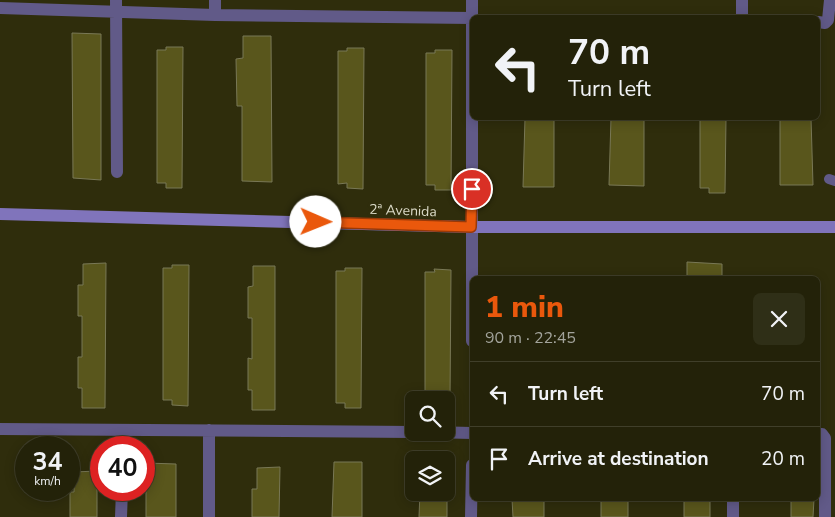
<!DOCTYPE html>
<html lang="en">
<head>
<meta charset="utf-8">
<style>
  body { margin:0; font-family:"Nunito Sans",sans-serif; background:#2f2f17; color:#f1f3f6; height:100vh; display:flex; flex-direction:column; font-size:19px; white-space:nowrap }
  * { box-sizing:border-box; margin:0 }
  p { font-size:16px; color:#a3a49c }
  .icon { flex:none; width:28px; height:28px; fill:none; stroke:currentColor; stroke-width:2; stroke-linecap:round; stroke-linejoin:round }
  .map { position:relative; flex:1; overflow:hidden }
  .details { position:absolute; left:470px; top:276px; width:350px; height:225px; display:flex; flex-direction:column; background:#232209; border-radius:8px; box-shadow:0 2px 12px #0003,0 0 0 1px #403f2a }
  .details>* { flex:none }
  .banner { position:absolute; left:470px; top:15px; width:350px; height:105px; border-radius:8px; box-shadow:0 2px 12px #0003,0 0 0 1px #403f2a; background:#232209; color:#f1f3f6; overflow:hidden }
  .buttons { position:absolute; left:405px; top:391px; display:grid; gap:10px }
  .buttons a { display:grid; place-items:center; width:50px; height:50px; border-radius:8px; background:#232209; box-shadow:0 2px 12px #0003,0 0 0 1px #403f2a; font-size:25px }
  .speed { position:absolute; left:15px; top:436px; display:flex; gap:10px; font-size:25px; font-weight:700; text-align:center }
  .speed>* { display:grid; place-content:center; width:65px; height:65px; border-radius:50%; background:#232209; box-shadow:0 2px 12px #0003,0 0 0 1px #403f2a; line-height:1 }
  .speed small { font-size:12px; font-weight:400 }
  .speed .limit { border:8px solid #d22; background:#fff; color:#111 }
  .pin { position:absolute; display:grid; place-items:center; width:42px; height:42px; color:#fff; margin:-21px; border:2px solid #fff; border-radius:50%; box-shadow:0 1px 5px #0007 }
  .me { position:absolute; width:55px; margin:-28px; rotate:91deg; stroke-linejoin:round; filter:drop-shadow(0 0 4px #0008) }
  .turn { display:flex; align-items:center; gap:18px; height:105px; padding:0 15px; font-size:22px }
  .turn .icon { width:65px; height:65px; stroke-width:2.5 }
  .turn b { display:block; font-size:35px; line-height:42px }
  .round { display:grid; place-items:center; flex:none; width:52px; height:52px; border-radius:8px; background:#2f2f17 }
  .head { display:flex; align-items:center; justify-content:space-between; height:85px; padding:0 15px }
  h1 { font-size:30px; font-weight:800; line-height:38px; color:#ea580c }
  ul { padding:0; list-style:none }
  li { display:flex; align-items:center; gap:15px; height:65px; padding:0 15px; border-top:1px solid #403f2a }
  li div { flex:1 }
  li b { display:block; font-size:19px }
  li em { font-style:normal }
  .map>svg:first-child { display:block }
  .building { fill:#59561c; stroke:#797856 }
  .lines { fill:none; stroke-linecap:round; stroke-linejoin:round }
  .lane { stroke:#615a88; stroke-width:10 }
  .street { stroke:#615a88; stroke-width:12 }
  .secondary { stroke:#8074bb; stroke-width:12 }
  .route-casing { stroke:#983908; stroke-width:12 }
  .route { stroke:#ea580c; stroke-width:9 }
  .labels { text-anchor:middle; stroke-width:5; stroke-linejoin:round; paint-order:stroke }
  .street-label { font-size:14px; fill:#dbdac8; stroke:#2f2d0c }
</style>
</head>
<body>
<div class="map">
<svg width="835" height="517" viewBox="0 0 835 517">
  <rect width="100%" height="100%" fill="#2f2d0c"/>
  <path class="building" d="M 72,33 L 101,34 L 101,180 L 73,178 Z
    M 243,36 L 271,36 L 272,182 L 242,181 L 242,106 L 237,106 L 236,59 L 243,58 Z
    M 166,47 L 183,47 L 182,188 L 166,188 L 166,183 L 157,183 L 157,50 L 166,50 Z
    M 347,48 L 364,48 L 363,189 L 347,188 L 347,183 L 338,184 L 338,51 L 347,51 Z
    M 435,50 L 452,50 L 451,190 L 435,190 L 435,185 L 426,185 L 426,53 L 435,53 Z
    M 525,118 L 554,118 L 554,187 L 523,187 Z
    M 611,118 L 644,118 L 644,186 L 609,185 Z
    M 700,118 L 726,118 L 725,193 L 709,193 L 709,188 L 700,188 Z
    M 780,118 L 811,118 L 813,185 L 780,185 Z
    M 687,262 L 722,264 L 722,279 L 687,279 Z
    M 106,263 L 105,408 L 82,408 L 82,388 L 78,388 L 78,357 L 82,357 L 82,316 L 78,316 L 78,285 L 83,285 L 83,264 Z
    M 172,265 L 189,265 L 188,406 L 172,405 L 172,400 L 163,400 L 163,268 L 172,268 Z
    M 253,266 L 275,266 L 275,410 L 252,410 L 252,390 L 248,390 L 248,358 L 252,359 L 252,318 L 248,318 L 248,287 L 253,286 Z
    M 345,268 L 362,268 L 361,408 L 345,408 L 345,403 L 336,403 L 336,271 L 345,271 Z
    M 434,269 L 451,270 L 450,400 L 425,400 L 425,272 L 435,272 Z
    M 334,462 L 362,462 L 362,517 L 332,517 Z
    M 146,463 L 176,464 L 176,517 L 146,517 Z
    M 280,467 L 279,517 L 252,517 L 252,489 L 257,489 L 257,468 Z
    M 97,471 L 97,517 L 70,517 L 70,492 L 74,492 L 74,472 Z
    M 420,492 L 447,492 L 447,517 L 419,517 Z
    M 512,499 L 544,499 L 544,517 L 513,517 Z
    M 601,499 L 628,499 L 628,517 L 601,517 Z
    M 684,499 L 710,499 L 710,517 L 684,517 Z
    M 791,499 L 814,499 L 813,517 L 791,517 Z"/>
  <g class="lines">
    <path class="lane" d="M 829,179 L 835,181"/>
    <path class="street" d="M 116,0 L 117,172
      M 215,0 L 215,15
      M 472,0 L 472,341
      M 0,8 L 215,15 L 472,18
      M 742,18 L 742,0
      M 818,22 L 825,23 L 828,20 L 830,0
      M 0,429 L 414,432
      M 429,432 L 472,433
      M 818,434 L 822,434 L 825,438 L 825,517
      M 123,448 L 124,430
      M 733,499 L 733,517
      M 121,517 L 122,490
      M 209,517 L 209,430
      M 471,517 L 472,465"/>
    <path class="secondary" d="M 0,214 L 471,227 L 835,227"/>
  </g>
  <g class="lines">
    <g class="route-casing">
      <path id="route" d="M 316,222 L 471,227 L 472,189"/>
    </g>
    <use href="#route" class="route"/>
  </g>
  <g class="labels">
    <g class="street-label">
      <text transform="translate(403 210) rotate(2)" y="5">2ª Avenida</text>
    </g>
  </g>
</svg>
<div class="buttons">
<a><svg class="icon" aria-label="search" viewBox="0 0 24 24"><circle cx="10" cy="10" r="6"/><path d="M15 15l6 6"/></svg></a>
<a><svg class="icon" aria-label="layers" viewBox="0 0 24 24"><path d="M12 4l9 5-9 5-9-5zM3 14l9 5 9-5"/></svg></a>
</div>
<div class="speed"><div>34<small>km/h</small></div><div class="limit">40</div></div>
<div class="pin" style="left:472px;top:189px;background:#d93025"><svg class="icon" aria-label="arrive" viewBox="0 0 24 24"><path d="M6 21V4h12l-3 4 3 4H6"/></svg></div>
<svg class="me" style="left:316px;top:222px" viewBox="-20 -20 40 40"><circle r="19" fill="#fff"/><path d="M0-13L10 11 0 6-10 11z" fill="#ea580c"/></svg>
<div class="banner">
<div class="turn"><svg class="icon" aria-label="left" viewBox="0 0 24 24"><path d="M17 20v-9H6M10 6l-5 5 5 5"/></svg><div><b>70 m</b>Turn left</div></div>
</div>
<section class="details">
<div class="head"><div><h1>1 min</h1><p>90 m · 22:45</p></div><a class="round"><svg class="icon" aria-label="close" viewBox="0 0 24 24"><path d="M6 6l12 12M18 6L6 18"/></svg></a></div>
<ul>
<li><svg class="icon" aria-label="left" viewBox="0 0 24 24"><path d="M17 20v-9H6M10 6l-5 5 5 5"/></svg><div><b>Turn left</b></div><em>70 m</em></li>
<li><svg class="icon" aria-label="arrive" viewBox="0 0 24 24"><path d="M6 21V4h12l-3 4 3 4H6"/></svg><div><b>Arrive at destination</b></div><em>20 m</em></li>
</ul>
</section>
</div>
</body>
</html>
